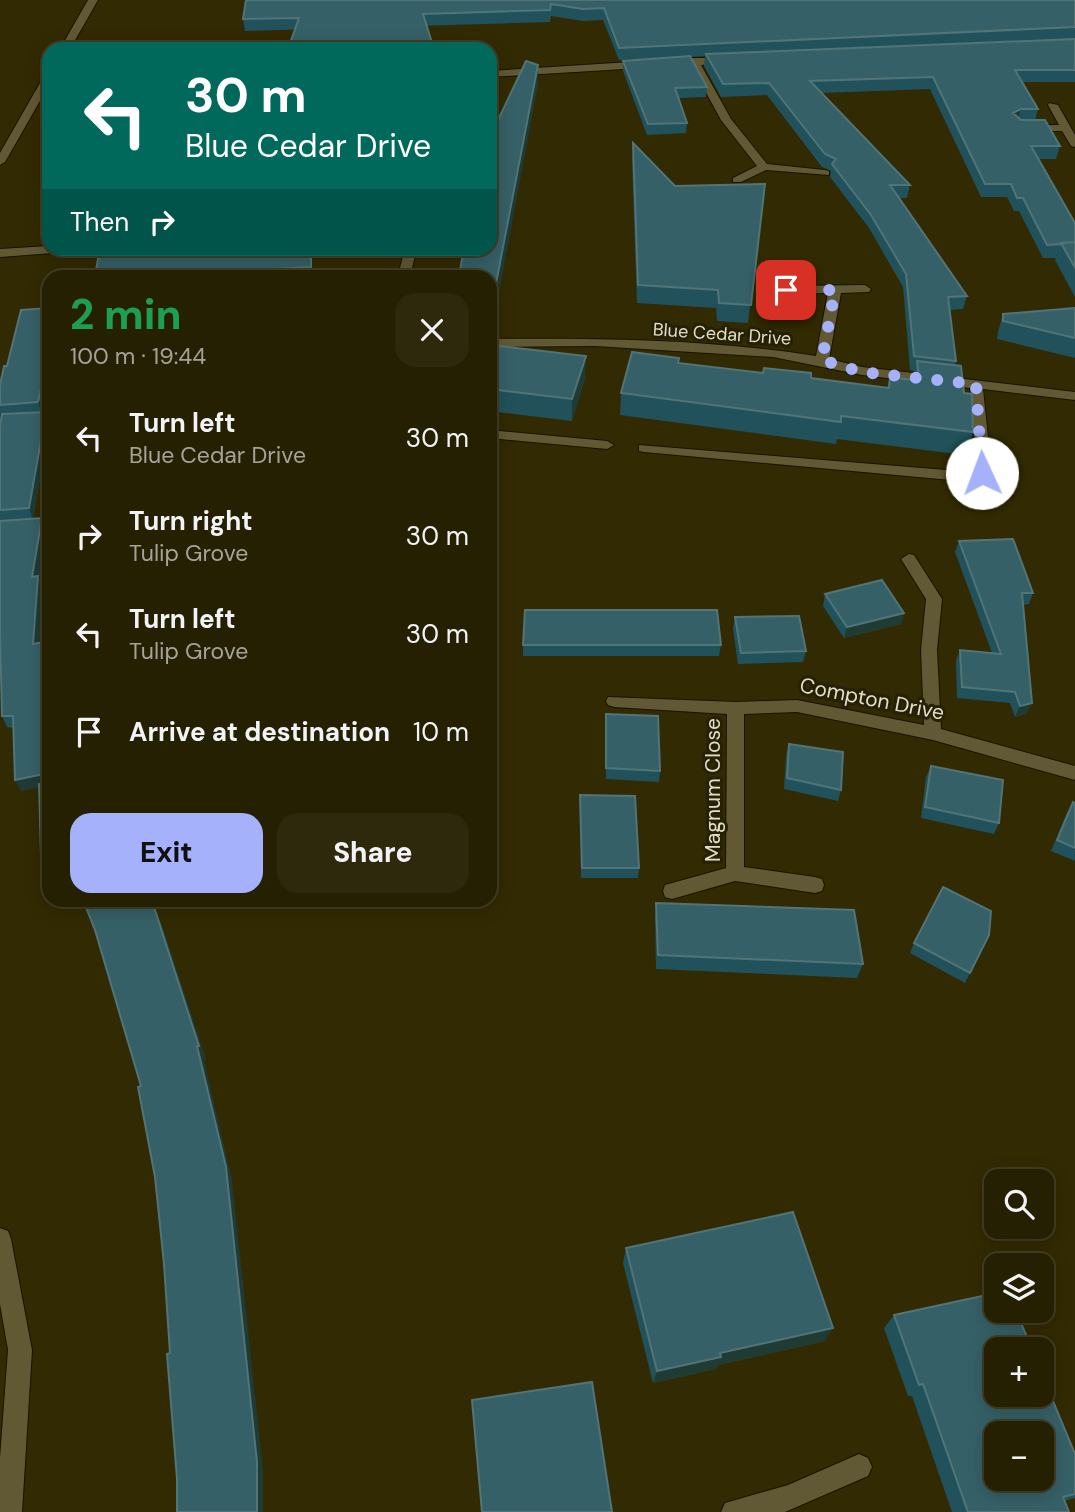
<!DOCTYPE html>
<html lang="en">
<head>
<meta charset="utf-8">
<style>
  body { margin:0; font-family:"DM Sans",sans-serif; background:#2e280c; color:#f1f3f6; height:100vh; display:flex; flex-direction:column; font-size:26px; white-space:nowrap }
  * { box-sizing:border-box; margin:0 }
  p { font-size:23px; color:#a4a399 }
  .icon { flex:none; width:38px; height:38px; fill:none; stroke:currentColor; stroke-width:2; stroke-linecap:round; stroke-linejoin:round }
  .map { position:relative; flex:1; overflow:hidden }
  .side { position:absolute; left:42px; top:270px; width:455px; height:637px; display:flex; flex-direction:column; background:#262002; border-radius:21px; box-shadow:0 4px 18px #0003,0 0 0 2px #423e24 }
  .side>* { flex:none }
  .guide { position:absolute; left:42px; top:42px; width:455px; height:214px; border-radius:21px; box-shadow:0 4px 18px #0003,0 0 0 2px #423e24; background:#00695c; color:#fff; overflow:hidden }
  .fabs { position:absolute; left:984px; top:1169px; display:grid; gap:14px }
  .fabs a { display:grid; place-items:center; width:70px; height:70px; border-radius:14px; background:#262002; box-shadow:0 4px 18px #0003,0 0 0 2px #423e24; font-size:35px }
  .pin { position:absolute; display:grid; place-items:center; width:60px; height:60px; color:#fff; margin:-30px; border-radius:14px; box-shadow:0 4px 10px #0006 }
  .me { position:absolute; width:77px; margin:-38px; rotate:358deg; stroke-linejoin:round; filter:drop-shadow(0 0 5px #0008) }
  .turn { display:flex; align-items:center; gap:24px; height:147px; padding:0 28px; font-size:32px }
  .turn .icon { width:91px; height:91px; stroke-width:2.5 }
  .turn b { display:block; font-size:49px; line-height:60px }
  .then { display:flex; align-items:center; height:66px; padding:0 28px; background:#0003; gap:14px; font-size:26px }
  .round { display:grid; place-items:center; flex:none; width:74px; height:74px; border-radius:21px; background:#2e280c }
  .overview { display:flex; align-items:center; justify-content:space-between; height:119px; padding:0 28px }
  h1 { font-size:42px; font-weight:800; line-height:52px; color:#1e9e55 }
  .action { display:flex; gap:14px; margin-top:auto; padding:14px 28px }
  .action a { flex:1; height:80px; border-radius:21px; background:#a6b1fc; color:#111; font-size:28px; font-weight:800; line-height:80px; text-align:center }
  .action a+a { background:#2e280c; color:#f1f3f6 }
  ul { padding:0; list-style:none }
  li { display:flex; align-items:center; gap:21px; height:98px; padding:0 28px }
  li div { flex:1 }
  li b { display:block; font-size:26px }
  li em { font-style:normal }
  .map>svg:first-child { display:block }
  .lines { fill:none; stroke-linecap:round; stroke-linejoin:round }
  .minor-casing { stroke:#181200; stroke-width:2 }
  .minor { fill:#615933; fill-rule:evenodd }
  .wall { fill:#21525b }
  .shaded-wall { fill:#1f3b33 }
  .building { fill:#366067; stroke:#517476; stroke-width:2; fill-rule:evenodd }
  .route { stroke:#a6b1fc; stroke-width:12; stroke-dasharray:0 21.6 }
  .labels { text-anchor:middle; stroke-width:6; stroke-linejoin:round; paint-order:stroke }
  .far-street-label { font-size:18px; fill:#e1ddc8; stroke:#262004 }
  .street-label { font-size:21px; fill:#e1ddc8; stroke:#262004 }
</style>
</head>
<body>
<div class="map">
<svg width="1075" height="1512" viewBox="0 0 1075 1512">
  <rect width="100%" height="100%" fill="#322a02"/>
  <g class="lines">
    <g class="minor-casing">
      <path id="minor" d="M 88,0 L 98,0 L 70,49 L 60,49 Z
        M 694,58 L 732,58 L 734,60 L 729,63 L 701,65 L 731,119 L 767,164 L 825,170 L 829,171 L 829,175 L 766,170 L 741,182 L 733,182 L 733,178 L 757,166 L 721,120 L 691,65 L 490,77 L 490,71 Z
        M 49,73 L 49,85 L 5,162 L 0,165 L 0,153 L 44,76 Z
        M 1049,103 L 1058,105 L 1075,135 L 1075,147 L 1071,146 L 1062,131 L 1027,131 L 1022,128 L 1027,125 L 1059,125 L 1048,105 Z
        M 49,246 L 49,248 L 72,248 L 66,252 L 0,257 L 0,249 Z
        M 405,248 L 417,248 L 410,276 L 398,276 Z
        M 865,285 L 871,289 L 869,292 L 841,293 L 829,359 L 862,367 L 1075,392 L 1075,400 L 983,389 L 991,466 L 987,476 L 973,482 L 644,452 L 639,451 L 639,445 L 971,472 L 977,466 L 970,388 L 862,375 L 773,357 L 595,346 L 490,347 L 490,339 C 598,338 709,339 816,356 L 828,293 L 786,294 L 780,290 L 786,286 Z
        M 490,430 L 607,441 L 614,445 L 607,449 L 490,438 Z
        M 909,554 L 914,555 L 942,599 L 937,650 L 941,729 L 1075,766 L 1075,780 L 933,740 L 797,712 L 744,714 L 744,867 L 815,877 L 822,879 L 824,885 L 822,891 L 815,893 L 735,881 L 672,899 L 665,897 L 663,891 L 665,885 L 726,868 L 727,714 L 614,707 L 608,705 L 606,701 L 608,697 L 736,702 L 797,700 L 924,725 L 921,650 L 926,599 L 901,559 Z
        M 0,1228 L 8,1231 L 11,1239 L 32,1350 L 22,1512 L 0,1512 L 0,1458 L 8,1350 L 0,1304 Z
        M 859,1454 L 868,1458 L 872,1467 L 868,1476 L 785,1512 L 721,1512 L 725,1503 L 788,1485 Z"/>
    </g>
    <use href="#minor" class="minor"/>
  </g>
  <path class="wall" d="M 246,0 L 1075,0 L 1075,82 L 1022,82 L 1038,109 L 1035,120 L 1060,146 L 1056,159 L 1038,159 L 1075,223 L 1075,297 L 1055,260 L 1056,258 L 1043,258 L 1019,211 L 1014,211 L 1007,197 L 981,197 L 930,89 L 822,93 L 910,185 L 907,198 L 899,198 L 967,296 L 963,309 L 950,310 L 956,361 L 955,366 L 964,393 L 973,432 L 965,455 L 837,439 L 836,444 L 620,415 L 621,393 L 678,363 L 887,388 L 890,377 L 912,380 L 915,371 L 910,370 L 903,287 L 869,228 L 830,177 L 831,171 L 822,167 L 767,95 L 721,97 L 704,66 L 705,56 L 691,57 L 707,87 L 706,97 L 678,98 L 687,123 L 686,133 L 647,135 L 623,71 L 623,61 L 662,58 L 619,60 L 603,20 L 583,21 L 551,16 L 550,22 L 245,31 L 243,19 Z
    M 633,143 L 675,186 L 765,184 L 748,323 L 717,321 L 716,308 L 637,303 L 632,160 Z
    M 100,248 L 312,248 L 312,276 L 95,276 Z
    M 1075,308 L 1075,358 L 997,339 L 998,332 L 1003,314 Z
    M 21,310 L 42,412 L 49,421 L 49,427 L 33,519 L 42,518 L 47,530 L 39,577 L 43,588 L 39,643 L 39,787 L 21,791 L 13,728 L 7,727 L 2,716 L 0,646 L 0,425 L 2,416 L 0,414 L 0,385 L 7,366 Z
    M 490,345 L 585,378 L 572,421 L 490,411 Z
    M 959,541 L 1033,593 L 1029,604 L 1023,605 L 1026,714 L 1015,717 L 1010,703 L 957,698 L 956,661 L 960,650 L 992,653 L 955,552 Z
    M 825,594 L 904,613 L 901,624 L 844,638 L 823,606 Z
    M 735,617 L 806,651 L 803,662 L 738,664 L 733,629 Z
    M 523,645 L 721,645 L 719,656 L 523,656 Z
    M 606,714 L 660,771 L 659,782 L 606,779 Z
    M 789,744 L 841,790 L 838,801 L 784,789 L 786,755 Z
    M 931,766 L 999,823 L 994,834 L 921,818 L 926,777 Z
    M 580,795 L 639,868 L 638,878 L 581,878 Z
    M 1073,802 L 1075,803 L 1075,861 L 1051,851 L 1067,813 Z
    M 656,903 L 863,964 L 857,978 L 656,969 L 655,918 Z
    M 989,935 L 965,983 L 910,953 L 914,943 Z
    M 626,1248 L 825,1341 L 718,1365 L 716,1369 L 653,1383 L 623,1263 Z
    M 894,1315 L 1075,1454 L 1075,1498 L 1064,1501 L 1069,1512 L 952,1512 L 912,1396 L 908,1396 L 884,1328 Z"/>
  <path class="shaded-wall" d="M 538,65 L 538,85 L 491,336 L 490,337 L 490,315 Z
    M 1021,109 L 1017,121 L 1013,113 Z
    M 311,248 L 312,248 L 312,276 L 311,267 Z
    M 49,354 L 49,382 L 42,413 L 38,402 Z
    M 586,356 L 585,378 L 572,421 L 572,399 Z
    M 46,412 L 49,421 L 49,427 L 33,520 L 29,508 Z
    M 42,518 L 47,530 L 39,577 L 43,588 L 38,655 L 33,644 L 32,577 Z
    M 904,613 L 901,624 L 844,638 L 847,627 Z
    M 1032,703 L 1026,714 L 1015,717 L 1020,706 Z
    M 49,773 L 49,785 L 21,791 L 15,780 Z
    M 49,853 L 49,869 L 41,854 Z
    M 155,910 L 162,925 L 206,1059 L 204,1060 L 232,1180 L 263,1470 L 263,1512 L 257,1512 L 197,1046 Z
    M 833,1328 L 825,1341 L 718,1365 L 716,1369 L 653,1383 L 657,1371 L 720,1353 Z"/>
  <path class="building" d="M 246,0 L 1075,0 L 1075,27 L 619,48 L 604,8 L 583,9 L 551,4 L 550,10 L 423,14 L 434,49 L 288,49 L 299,18 L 243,19 Z
    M 1075,39 L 1075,70 L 1015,70 L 1038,109 L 1021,109 L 1013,113 L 1021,120 L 1045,120 L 1060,146 L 1031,146 L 1075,223 L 1075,242 L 1061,243 L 1061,244 L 1047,245 L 1023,198 L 1017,198 L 1011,184 L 985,184 L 933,77 L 810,81 L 910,185 L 890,185 L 967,296 L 948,297 L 956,361 L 914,356 L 906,274 L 871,215 L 832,164 L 836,159 L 825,154 L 769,83 L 723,84 L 706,54 Z
    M 690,56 L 707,87 L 675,88 L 687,123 L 648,124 L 623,61 Z
    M 526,61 L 538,65 L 490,315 L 490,276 L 459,276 L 464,248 L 490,248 L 490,137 Z
    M 633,143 L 675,186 L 765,184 L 751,305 L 719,303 L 718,290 L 638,285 Z
    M 1075,242 L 1075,268 L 1061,243 Z
    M 100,248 L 311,248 L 311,267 L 154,276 L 95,276 Z
    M 49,308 L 49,354 L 38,402 L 0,405 L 0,385 L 4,366 L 7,366 L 21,310 Z
    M 1075,308 L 1075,338 L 1003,321 L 1003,314 Z
    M 490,345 L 586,356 L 572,399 L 490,389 Z
    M 632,352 L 679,358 L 678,363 L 763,373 L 764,368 L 811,373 L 811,378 L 889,388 L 890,377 L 919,381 L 917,361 L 961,366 L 964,393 L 972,394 L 973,432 L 841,416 L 841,422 L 621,393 Z
    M 46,412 L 29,508 L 0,510 L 0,425 L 2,414 Z
    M 42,518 L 32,577 L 38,576 L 33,644 L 49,641 L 49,773 L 15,780 L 13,716 L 2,716 L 0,634 L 0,521 Z
    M 1013,539 L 1033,593 L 1022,593 L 1032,703 L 1020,706 L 1015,692 L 962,687 L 960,650 L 1001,654 L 959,541 Z
    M 882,580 L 904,613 L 847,627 L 825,594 Z
    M 525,610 L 717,610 L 721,645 L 523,645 Z
    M 799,616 L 806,651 L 741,653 L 735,617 Z
    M 606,714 L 658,716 L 660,771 L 606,768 Z
    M 789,744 L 843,752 L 841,790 L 787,778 Z
    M 931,766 L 1003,780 L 999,823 L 925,807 Z
    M 49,782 L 49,853 L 41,854 L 39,784 Z
    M 580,795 L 635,796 L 639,868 L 582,868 Z
    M 1073,802 L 1075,803 L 1075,848 L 1057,840 Z
    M 943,887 L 991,911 L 989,935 L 970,973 L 914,943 Z
    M 83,900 L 151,900 L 155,910 L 199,1046 L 197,1046 L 226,1167 L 257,1462 L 257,1512 L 177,1512 L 177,1479 L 167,1354 L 170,1353 L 164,1264 L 155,1177 L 138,1087 L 141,1086 L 95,930 Z
    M 656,903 L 854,910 L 863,964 L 658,955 Z
    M 793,1212 L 833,1328 L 720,1353 L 721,1357 L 657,1371 L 626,1248 Z
    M 996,1293 L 996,1311 L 1016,1311 L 1032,1349 L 996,1349 L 996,1395 L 1041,1395 L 1041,1372 L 1075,1454 L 1075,1494 L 1063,1497 L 1069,1512 L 968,1512 L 923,1384 L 919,1385 L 894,1315 ZM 996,1433 L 1041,1433 L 1041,1479 L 996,1479 Z
    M 592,1382 L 612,1512 L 482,1512 L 472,1400 Z"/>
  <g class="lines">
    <path class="route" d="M 786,290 L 835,290 L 822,360 L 862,372 L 976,384 L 982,473"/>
  </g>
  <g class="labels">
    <g class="far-street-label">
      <text transform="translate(722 334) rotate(4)" y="6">Blue Cedar Drive</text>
    </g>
    <g class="street-label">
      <text transform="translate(872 699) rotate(11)" y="7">Compton Drive</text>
      <text transform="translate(713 790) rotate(-90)" y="7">Magnum Close</text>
    </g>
  </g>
</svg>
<div class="fabs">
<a><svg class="icon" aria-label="search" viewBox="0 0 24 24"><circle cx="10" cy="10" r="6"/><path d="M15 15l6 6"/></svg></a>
<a><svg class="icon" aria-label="layers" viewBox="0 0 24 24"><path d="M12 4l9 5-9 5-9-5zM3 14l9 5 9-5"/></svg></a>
<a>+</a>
<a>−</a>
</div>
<div class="pin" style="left:786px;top:290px;background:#d93025"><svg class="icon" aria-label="arrive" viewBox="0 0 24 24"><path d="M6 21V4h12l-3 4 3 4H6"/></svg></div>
<svg class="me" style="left:982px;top:473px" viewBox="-20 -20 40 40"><circle r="19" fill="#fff"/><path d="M0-13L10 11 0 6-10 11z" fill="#a6b1fc"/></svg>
<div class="guide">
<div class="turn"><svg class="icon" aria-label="left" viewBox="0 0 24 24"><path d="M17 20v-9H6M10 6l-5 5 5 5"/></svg><div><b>30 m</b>Blue Cedar Drive</div></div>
<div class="then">Then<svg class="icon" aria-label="right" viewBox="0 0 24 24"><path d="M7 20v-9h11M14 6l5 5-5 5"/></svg></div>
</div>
<section class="side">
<div class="overview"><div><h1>2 min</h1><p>100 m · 19:44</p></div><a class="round"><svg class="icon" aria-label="close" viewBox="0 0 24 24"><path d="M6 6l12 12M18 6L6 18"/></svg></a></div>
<ul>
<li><svg class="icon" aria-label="left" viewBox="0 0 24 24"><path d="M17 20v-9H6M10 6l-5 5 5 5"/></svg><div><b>Turn left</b><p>Blue Cedar Drive</p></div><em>30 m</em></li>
<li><svg class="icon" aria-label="right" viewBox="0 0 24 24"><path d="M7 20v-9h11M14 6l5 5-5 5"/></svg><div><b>Turn right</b><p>Tulip Grove</p></div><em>30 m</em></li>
<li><svg class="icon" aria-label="left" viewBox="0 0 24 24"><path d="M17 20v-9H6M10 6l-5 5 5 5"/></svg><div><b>Turn left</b><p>Tulip Grove</p></div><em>30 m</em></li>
<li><svg class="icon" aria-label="arrive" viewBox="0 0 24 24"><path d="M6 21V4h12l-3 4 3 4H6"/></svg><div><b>Arrive at destination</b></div><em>10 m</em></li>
</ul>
<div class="action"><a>Exit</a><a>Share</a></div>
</section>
</div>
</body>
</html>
